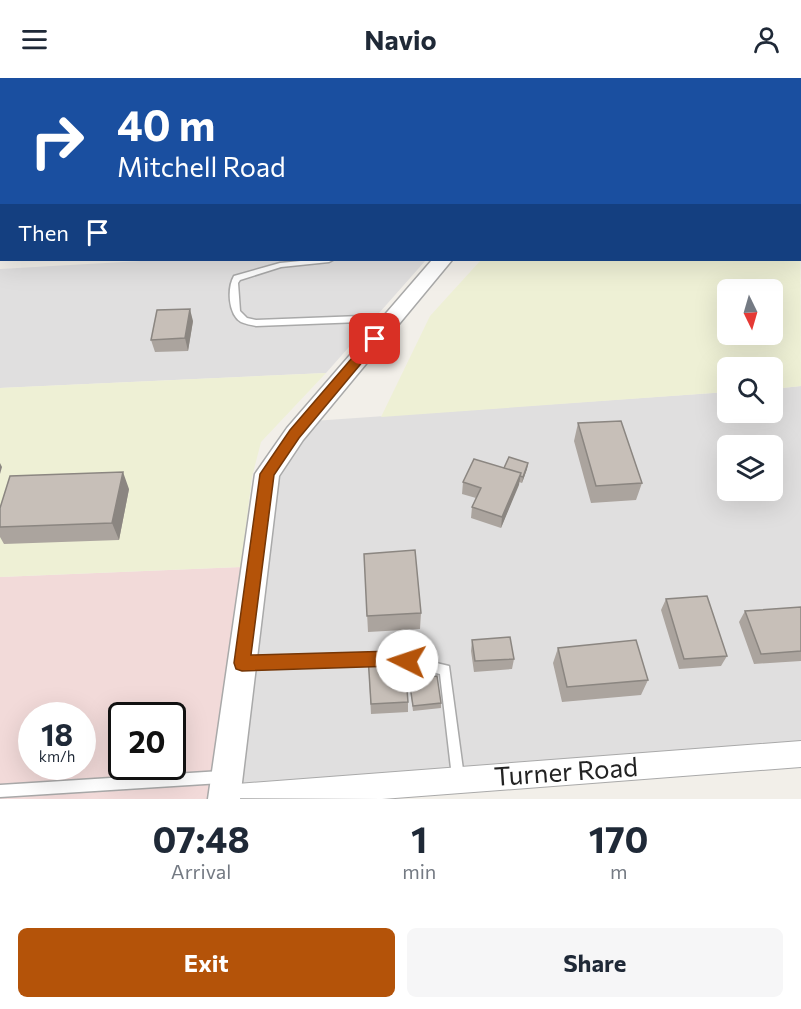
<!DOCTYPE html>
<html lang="en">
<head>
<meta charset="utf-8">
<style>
  body { margin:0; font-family:Commissioner,sans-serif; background:#f6f6f7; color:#1f2937; height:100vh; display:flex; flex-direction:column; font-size:22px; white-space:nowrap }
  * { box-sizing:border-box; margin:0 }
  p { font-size:20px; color:#747a83 }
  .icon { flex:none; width:33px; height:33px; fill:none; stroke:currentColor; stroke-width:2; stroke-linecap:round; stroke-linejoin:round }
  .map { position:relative; height:721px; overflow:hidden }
  .details { display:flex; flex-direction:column; background:#fff; flex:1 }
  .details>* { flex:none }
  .banner { position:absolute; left:0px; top:0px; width:801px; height:183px; box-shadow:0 6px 24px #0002; background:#1a4fa0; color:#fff; overflow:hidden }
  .needle { width:39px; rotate:175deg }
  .controls { position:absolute; left:717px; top:201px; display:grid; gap:12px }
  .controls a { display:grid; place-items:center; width:66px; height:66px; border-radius:9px; background:#fff; box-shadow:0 6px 24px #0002; font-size:30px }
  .speed { position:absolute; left:18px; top:624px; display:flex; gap:12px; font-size:30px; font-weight:700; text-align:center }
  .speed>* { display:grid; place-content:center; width:78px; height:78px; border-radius:50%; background:#fff; box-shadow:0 6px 24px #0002; line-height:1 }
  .speed small { font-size:15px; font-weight:400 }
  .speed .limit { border:3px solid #111; border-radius:9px; background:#fff; color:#111 }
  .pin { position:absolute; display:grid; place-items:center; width:51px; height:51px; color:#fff; margin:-26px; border-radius:12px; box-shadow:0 3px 9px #0006 }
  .me { position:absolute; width:66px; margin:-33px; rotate:274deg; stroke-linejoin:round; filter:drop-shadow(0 0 4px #0008) }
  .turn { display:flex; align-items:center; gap:21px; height:126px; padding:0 18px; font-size:27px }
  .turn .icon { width:78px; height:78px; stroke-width:2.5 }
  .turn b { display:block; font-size:42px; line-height:51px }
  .then { display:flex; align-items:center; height:57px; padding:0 18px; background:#0003; gap:12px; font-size:22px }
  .eta { display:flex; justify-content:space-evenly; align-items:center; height:102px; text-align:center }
  .eta b { font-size:36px; font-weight:700; line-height:42px }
  .primary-button { display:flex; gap:12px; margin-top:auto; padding:12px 18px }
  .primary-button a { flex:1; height:69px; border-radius:9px; background:#b45309; color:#fff; font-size:24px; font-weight:700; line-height:69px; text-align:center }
  .primary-button a+a { background:#f6f6f7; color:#1f2937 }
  header { display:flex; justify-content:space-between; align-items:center; height:78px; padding:0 18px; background:#fff; font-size:27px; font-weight:700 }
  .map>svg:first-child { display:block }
  .residential { fill:#e0dfdf; fill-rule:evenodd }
  .commercial { fill:#f2dad9; fill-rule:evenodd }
  .farmland { fill:#eef0d5; fill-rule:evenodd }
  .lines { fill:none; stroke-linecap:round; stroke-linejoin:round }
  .service-casing { stroke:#a9a9a9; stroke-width:3 }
  .minor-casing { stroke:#a9a9a9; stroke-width:2 }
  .tertiary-casing { stroke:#a9a9a9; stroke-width:3 }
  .secondary-casing { stroke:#707d05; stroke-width:3 }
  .service { fill:#fff; fill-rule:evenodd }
  .minor { fill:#fff; fill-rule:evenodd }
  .tertiary { fill:#fff; fill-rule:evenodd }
  .secondary { fill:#f7fabf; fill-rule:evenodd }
  .wall { fill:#aba49e }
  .shaded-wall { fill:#8b8681 }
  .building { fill:#c7bfb8; stroke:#8b8681; stroke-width:1.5 }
  .route { fill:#b45309; stroke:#753606; stroke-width:1.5 }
  .labels { text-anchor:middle; stroke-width:5; stroke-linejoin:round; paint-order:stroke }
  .near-street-label { font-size:26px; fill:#222; stroke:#fff }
</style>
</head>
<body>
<header><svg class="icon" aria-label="menu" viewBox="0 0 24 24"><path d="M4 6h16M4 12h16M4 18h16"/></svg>Navio<svg class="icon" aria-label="person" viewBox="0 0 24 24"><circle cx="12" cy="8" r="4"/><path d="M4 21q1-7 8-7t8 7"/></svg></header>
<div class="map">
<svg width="801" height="721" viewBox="0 0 801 721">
  <rect width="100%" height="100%" fill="#f2efe9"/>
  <path class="residential" d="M 0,0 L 264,0 L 2,2 L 0,86 Z
    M 158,182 L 426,182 L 326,295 L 0,310 L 0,191 Z
    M 801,308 L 801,667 L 241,713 L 278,398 L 313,343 L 727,314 L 728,334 L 772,334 L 773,311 ZM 728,368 L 772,368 L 772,412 L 728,412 Z"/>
  <path class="commercial" d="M 264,0 L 584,0 L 583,2 L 264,2 Z
    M 241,489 L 210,721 L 0,721 L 0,499 ZM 32,638 L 82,638 L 82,688 L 32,688 ZM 122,638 L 172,638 L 172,688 L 122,688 Z"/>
  <path class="farmland" d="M 800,125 L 801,308 L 773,311 L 772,290 L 728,290 L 727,314 L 381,339 L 430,238 L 481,182 L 800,182 ZM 728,212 L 772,212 L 772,256 L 728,256 Z
    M 326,295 L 261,364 L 252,399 L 241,489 L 0,499 L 0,310 Z"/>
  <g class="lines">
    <g class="service-casing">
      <path id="service" d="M 237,0 L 243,0 L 243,2 L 237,2 Z
        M 800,115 L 801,115 L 801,119 L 800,119 Z
        M 311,182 L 333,182 L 329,184 L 281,189 L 240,202 L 238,205 L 240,233 L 247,240 L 256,242 L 361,238 L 391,243 L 392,245 L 391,247 L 361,244 L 256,248 C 252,247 245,246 241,244 C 228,236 227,210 234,198 L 280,185 Z
        M 394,575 L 449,588 L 464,699 L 462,703 L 458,705 L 454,703 L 452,699 L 440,596 L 390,584 L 389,580 L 390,576 Z
        M 381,576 L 385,577 L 386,581 L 385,585 L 381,586 L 244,590 L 240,589 L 238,585 L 240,581 L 244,580 Z
        M 221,693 L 225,695 L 227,699 L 225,703 L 221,705 L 0,719 L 0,707 Z"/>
    </g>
    <g class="minor-casing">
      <path id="minor" d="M 801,663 L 801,689 L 382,721 L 211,720 L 215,711 L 224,707 Z"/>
    </g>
    <g class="tertiary-casing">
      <path id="tertiary" d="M 585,0 L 601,0 L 585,2 Z
        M 432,182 L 452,182 L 303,362 L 279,398 L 240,721 L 208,721 L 255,396 L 287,350 Z"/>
    </g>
    <g class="secondary-casing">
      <path id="secondary" d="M 800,47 L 801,47 L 801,59 L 800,59 Z
        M 0,87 L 2,87 L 2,99 L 0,99 Z"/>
    </g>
    <use href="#service" class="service"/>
    <use href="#minor" class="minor"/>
    <use href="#tertiary" class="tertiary"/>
    <use href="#secondary" class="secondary"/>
  </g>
  <path class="wall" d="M 84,0 L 135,0 L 134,2 L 84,2 Z
    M 394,0 L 473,0 L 473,1 L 458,2 L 394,2 Z
    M 792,0 L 801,0 L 801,11 L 800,9 L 800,2 L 794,2 Z
    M 801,66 L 801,103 L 800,103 L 800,67 Z
    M 193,243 L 188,273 L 155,274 L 151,262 Z
    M 578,345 L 642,405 L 636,422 L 591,425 L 574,363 Z
    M 528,385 L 527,391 L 522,405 L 519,404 L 501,450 L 471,440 L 472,429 L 476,420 L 462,416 L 463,404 L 504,390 Z
    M 129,411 L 119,462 L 4,466 L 0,459 L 0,430 Z
    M 364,476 L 421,535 L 420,551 L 368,554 Z
    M 666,521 L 727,578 L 721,588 L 679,591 L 661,532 Z
    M 801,529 L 801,583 L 754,586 L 739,544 L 745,533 Z
    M 472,562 L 514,581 L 512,591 L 474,594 L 471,573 Z
    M 558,570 L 648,602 L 641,617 L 562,624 L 553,585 Z
    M 368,578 L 408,624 L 408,634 L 371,636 Z
    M 409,601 L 441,625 L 441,630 L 413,633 Z"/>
  <path class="shaded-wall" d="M 190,231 L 193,243 L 188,273 L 185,260 Z
    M 0,385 L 2,389 L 0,396 Z
    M 528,385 L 527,391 L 522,405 L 523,399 Z
    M 123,394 L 129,411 L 119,462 L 112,445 Z
    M 521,395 L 519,407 L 501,450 L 502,439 Z"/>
  <path class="building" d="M 145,0 L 165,0 L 165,2 L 145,2 Z
    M 395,0 L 429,0 L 429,2 L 395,2 Z
    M 636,0 L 688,0 L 687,2 L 635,2 Z
    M 801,66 L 801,78 L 800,76 L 800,67 Z
    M 190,231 L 185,260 L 151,262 L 157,232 Z
    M 621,343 L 642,405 L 596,408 L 578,345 Z
    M 509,379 L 528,385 L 523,399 L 520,398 L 521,395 L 504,390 Z
    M 474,381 L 521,395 L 502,439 L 472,429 L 481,410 L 463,404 Z
    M 123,394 L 112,445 L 0,449 L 0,430 L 10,398 Z
    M 415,472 L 421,535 L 367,538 L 364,476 Z
    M 707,518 L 727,578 L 684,581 L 666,521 Z
    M 801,529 L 801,573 L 761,576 L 745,533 Z
    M 510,559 L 514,581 L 475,583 L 472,562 Z
    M 636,562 L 648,602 L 567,609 L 558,570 Z
    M 404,575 L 408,624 L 371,626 L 368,578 Z
    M 437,598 L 441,625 L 413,628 L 409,601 Z"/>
  <path class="route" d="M 375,257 L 381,261 L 379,264 L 299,360 L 274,397 L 251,577 L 395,573 L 413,578 L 415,583 L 413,588 L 407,591 L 395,588 L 242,593 L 236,591 L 234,585 L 260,396 L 290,352 L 371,258 Z"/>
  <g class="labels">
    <g class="near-street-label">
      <text transform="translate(566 694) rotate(-4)" y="9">Turner Road</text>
    </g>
  </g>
</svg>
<div class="controls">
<a><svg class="needle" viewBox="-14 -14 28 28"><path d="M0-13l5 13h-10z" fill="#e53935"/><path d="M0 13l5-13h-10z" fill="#747a83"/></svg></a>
<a><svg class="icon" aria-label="search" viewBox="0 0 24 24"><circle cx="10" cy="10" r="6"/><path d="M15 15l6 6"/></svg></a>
<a><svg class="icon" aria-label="layers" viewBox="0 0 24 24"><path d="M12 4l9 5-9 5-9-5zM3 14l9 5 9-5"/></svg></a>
</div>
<div class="speed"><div>18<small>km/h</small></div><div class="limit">20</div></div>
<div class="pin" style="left:375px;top:261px;background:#d93025"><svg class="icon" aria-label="arrive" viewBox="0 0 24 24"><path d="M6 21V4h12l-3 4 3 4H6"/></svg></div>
<svg class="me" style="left:407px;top:583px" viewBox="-20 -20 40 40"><circle r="19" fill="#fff"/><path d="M0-13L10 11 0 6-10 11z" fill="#b45309"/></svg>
<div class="banner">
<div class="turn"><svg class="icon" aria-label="right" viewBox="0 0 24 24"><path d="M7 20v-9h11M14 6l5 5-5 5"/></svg><div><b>40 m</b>Mitchell Road</div></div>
<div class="then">Then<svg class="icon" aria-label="arrive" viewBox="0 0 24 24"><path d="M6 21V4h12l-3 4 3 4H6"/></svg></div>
</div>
</div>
<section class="details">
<div class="eta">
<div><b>07:48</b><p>Arrival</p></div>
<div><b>1</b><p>min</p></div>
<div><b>170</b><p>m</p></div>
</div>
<div class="primary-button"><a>Exit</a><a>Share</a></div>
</section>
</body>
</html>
